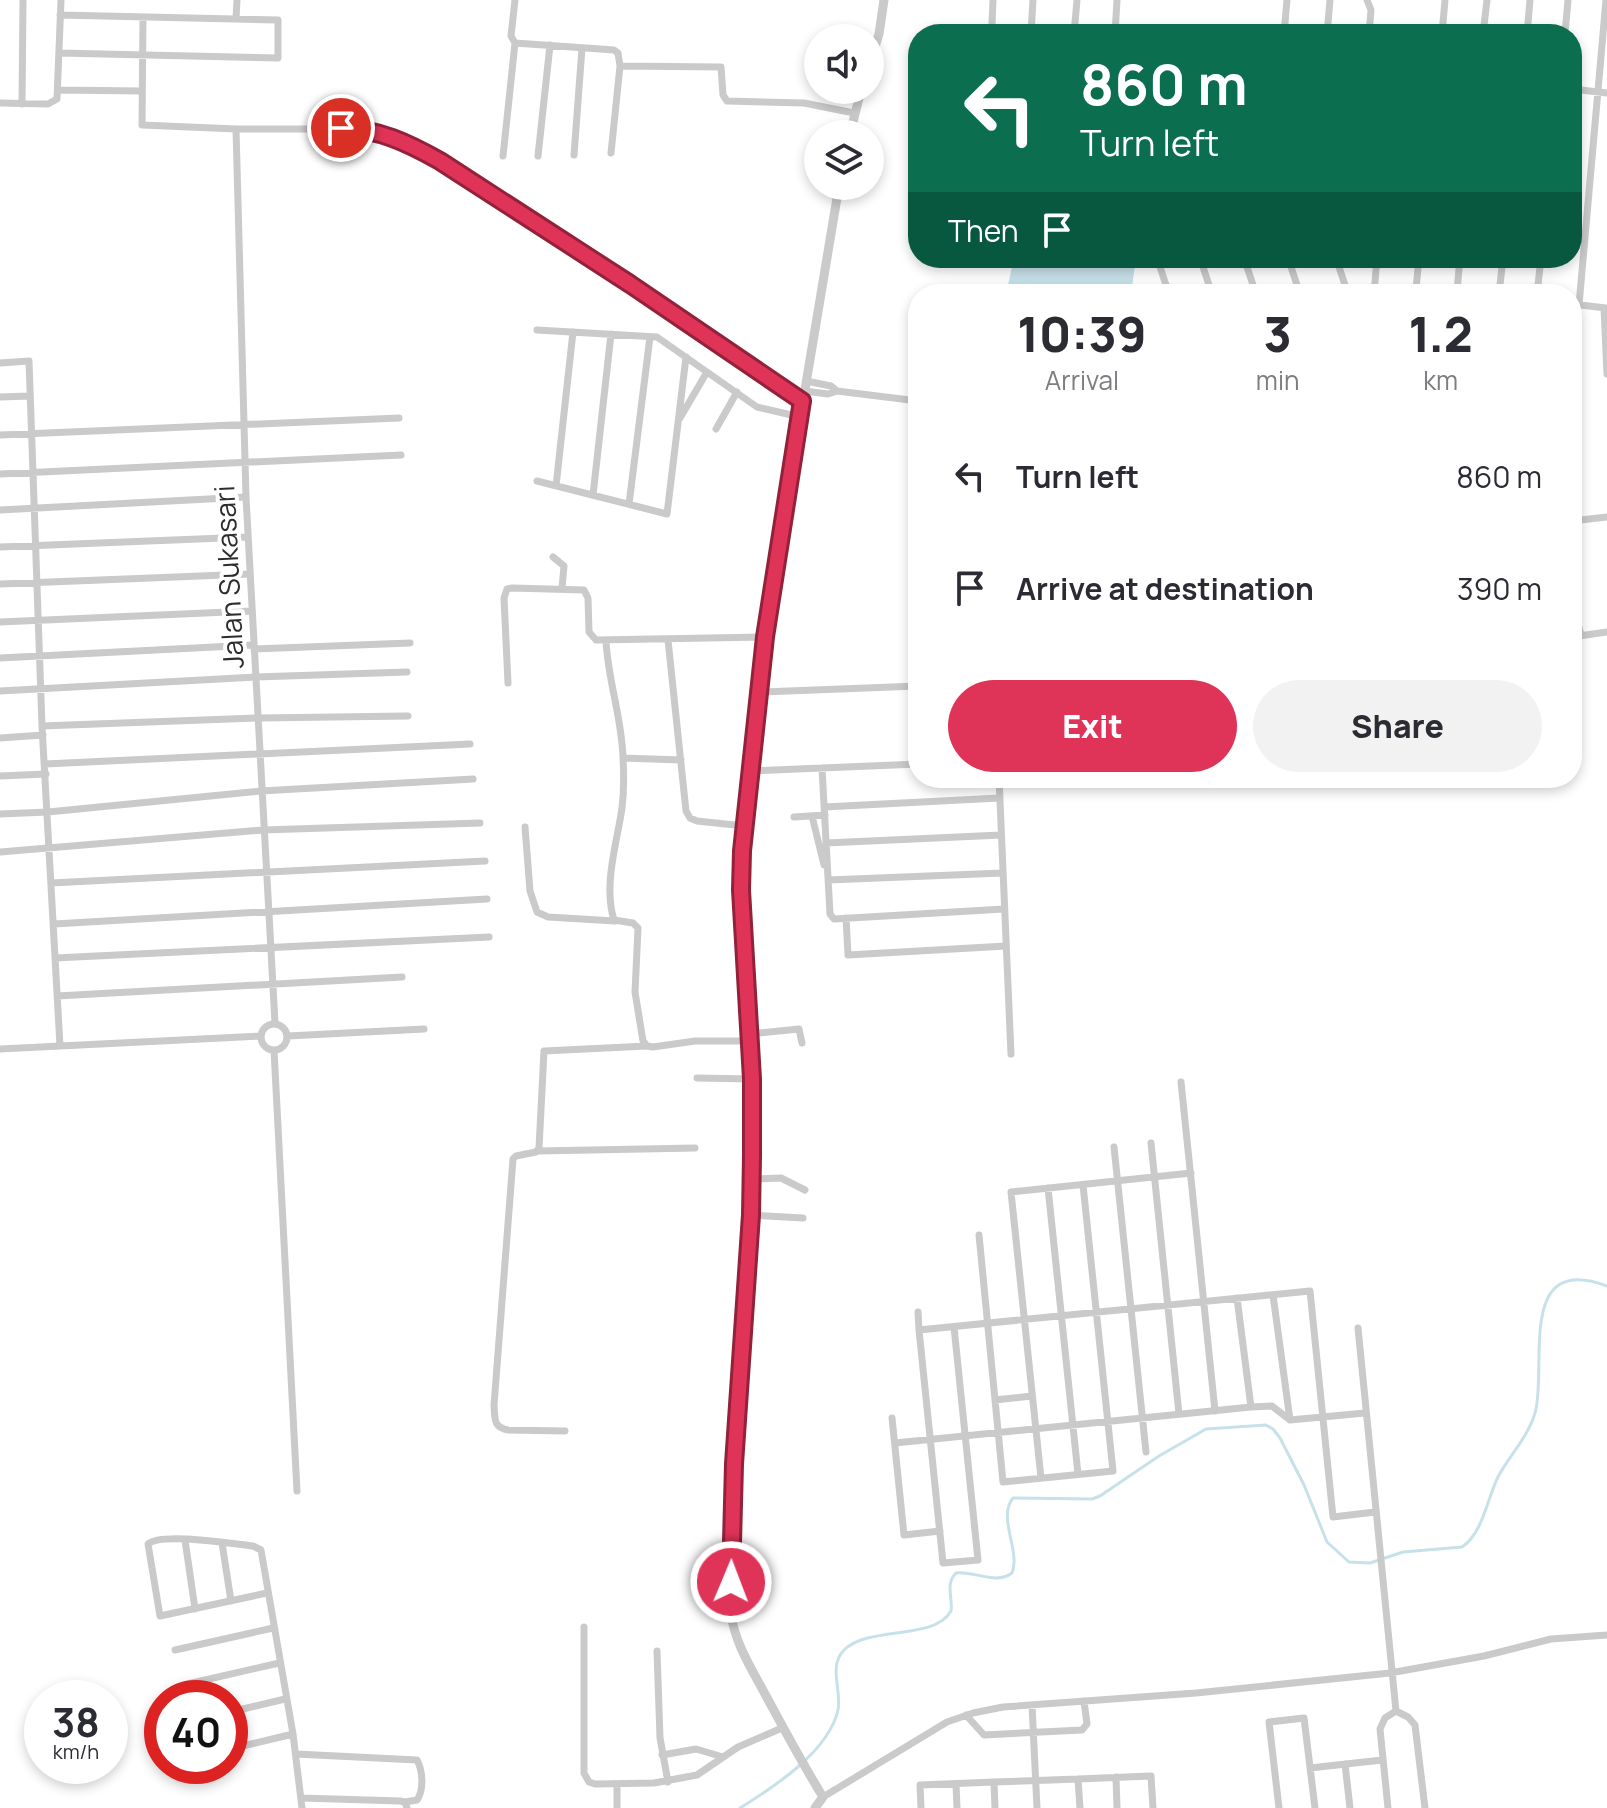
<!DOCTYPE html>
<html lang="en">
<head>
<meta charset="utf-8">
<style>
  body { margin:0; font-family:Manrope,sans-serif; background:#f2f2f3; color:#2b2b33; height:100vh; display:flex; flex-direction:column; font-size:30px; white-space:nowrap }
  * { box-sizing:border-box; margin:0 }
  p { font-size:26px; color:#7c7c81 }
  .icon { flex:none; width:44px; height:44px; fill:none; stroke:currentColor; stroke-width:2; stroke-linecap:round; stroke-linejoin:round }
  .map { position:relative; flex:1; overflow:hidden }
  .side { position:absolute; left:908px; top:284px; width:674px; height:504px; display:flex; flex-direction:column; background:#fff; border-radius:32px; box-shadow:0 4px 12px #0003 }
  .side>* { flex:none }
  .hud { position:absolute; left:908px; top:24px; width:674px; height:244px; border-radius:32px; box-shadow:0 4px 12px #0003; background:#0b6e4f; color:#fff; overflow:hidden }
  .buttons { position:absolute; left:804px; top:24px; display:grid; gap:16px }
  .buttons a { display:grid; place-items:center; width:80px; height:80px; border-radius:50%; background:#fff; box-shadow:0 4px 12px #0003; font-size:40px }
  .speed { position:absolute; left:24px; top:1680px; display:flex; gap:16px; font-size:40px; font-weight:700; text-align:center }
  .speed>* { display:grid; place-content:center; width:104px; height:104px; border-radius:50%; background:#fff; box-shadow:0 4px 12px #0003; line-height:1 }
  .speed small { font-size:20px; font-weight:400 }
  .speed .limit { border:12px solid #d22; background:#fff; color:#111 }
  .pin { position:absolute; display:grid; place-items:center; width:68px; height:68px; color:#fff; margin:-34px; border:4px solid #fff; border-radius:50%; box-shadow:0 2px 8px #0007 }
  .me { position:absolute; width:88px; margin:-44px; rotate:1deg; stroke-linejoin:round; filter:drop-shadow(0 0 6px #0008) }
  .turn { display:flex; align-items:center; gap:28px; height:168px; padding:0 40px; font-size:36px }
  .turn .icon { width:104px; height:104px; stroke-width:2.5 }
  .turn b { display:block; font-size:56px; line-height:68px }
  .then { display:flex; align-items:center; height:76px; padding:0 40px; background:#0003; gap:16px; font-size:30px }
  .eta { display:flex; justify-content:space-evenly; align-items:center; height:136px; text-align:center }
  .eta b { font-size:48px; font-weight:800; line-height:56px }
  .primary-button { display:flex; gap:16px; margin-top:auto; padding:16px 40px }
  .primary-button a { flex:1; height:92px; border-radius:48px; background:#e03358; color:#fff; font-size:32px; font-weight:800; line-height:92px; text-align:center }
  .primary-button a+a { background:#f2f2f3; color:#2b2b33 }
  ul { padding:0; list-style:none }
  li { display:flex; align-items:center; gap:24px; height:112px; padding:0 40px }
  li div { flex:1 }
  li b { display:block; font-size:30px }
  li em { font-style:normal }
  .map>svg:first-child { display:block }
  .water { fill:#c7e1ea }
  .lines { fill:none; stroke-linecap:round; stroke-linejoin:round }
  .stream { stroke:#c7e1ea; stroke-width:3 }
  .minor { stroke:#cacaca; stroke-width:7 }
  .tertiary { stroke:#cacaca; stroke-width:9 }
  .route-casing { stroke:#922139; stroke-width:20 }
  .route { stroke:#e03358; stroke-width:14 }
  .labels { text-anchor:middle; stroke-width:8; stroke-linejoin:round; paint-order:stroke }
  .street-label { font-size:28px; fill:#2d2d2d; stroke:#fff }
</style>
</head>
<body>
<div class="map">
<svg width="1607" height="1808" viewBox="0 0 1607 1808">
  <rect width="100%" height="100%" fill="#fff"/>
  <path class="water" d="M 1014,258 L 1136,258 L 1131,294 L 1006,294 Z"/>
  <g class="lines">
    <path class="stream" d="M 740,1808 C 774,1787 829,1751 838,1710 C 842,1691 828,1666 844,1650 C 870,1625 934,1641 951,1611 C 953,1598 945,1584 956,1573 C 975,1571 996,1585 1012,1573 C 1021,1551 997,1518 1013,1498 L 1092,1499 L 1100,1496 L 1159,1456 L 1206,1429 L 1266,1425 L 1273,1429 L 1280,1438 L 1304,1485 L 1327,1542 L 1349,1562 L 1370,1563 L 1403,1552 L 1462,1547 C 1483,1533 1487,1499 1498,1477 C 1509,1456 1528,1437 1535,1413 C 1548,1369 1515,1251 1607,1286"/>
    <path class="minor" d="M 515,0 L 511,36 L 515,43 L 614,50 L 618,53 L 620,66 L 611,153
      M 1367,0 L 1371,10 L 1369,34
      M 143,17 L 142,125 L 236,129 L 363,129 L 411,144 L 630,284 L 802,401
      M 236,19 L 237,0
      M 992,24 L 993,0
      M 1115,30 L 1183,34
      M 1031,34 L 1033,0
      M 1074,34 L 1077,0
      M 1115,34 L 1117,0
      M 1284,34 L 1287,0
      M 1327,34 L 1330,0
      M 1442,34 L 1445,0
      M 1483,34 L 1487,0
      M 1527,34 L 1530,0
      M 1565,34 L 1568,0
      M 59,53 L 278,58 L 278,20 L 60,15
      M 620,66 L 721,67 L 723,95 L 727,101 L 804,103 L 854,113
      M 1572,89 L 1607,93
      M 59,90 L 141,91
      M 0,103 L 48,104 L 57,99 L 61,0
      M 22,104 L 23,0
      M 236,129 L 246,497 L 275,1023
      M 574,155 L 582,48
      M 503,156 L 515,43
      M 538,156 L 550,45
      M 1157,258 L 1169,294
      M 1200,258 L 1212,294
      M 1244,258 L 1256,294
      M 1288,258 L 1300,294
      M 1336,258 L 1348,294
      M 1416,289 L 1419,258
      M 1457,291 L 1460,258
      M 1374,294 L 1377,258
      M 1401,294 L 1422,289 L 1479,294
      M 1499,294 L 1503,258
      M 1537,294 L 1541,258
      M 1572,304 L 1606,308
      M 1579,305 L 1606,0
      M 1604,308 L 1607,374
      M 537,330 L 657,337 L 757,407 L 800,417
      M 0,363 L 29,361 L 42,726 L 60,1046
      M 806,381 L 831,386 L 837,391
      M 804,391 L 828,394 L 837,391 L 918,401
      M 0,397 L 30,396
      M 1572,411 L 1577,520
      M 680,418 L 707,372
      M 716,429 L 737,392
      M 0,435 L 399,418
      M 0,474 L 401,455
      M 537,481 L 667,514 L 686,357
      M 556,486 L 573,332
      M 593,495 L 611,334
      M 629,504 L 650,337
      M 0,510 L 246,497
      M 1572,521 L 1607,517
      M 0,547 L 248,537
      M 553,557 L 564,566 L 562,588
      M 0,584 L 250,574
      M 1572,596 L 1581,636
      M 0,622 L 251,611
      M 1572,637 L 1607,632
      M 668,640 L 686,811 L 690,818 L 697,821 L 744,826
      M 606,641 C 608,681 622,718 623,758 C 624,775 624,792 622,808 C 617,843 603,885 614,920 L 633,923 L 638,928 L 635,992 L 643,1041 L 647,1046 L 653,1047 L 695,1041 L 750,1041
      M 254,649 L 410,643
      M 0,658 L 253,645
      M 508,683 L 504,598 L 507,589 L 512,588 L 584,590 L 588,598 L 589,632 L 596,640 L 765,637
      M 0,691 L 256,677 L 407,672
      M 760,692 L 918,686
      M 42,726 L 259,718 L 408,716
      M 0,738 L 43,735
      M 623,758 L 681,760
      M 45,764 L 470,744
      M 822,768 L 830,914 L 834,919 L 1004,909
      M 749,771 L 918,764
      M 0,776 L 46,774
      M 999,778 L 1011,1054
      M 824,807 L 1000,798
      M 0,814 L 48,812 L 261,791 L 473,779
      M 812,816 L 824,865
      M 794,817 L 825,815
      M 525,827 L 530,891 L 537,912 L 548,917 L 615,921
      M 826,843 L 1001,835
      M 0,852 L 263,830 L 480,823
      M 828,880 L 1003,873
      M 51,883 L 485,861
      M 846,918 L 848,955 L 1006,946
      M 54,924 L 487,899
      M 55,958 L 489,937
      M 57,996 L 402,977
      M261 1037a13 13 0 1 1 26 0a13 13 0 1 1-26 0Z
      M 750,1034 L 799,1029 L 802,1043
      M 288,1036 L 424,1029
      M 0,1049 L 261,1036
      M 274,1050 L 297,1491
      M 697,1078 L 752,1079
      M 1181,1082 L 1215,1411
      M 1151,1143 L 1179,1414
      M 1114,1147 L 1146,1452
      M 538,1151 L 695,1148
      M 752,1179 L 781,1178 L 805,1190
      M 1048,1188 L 1078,1474
      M 751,1215 L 803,1218
      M 979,1235 L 1003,1482 L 1113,1471 L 1083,1185
      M 1273,1295 L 1290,1420
      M 1237,1298 L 1251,1407
      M 918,1312 L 919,1330
      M 954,1327 L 978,1560 L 943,1563 L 919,1330 L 1310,1291 L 1333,1517 L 1375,1512
      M 1358,1328 L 1396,1711 L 1408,1717 L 1415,1725 L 1425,1808
      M 995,1400 L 1032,1396
      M 892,1418 L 904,1535 L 940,1531
      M 565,1431 L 508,1430 C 493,1427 495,1419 494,1405 L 513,1159 L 516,1156 L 536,1152 L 539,1148 L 544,1051 L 647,1046
      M 895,1443 L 1251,1407 L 1272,1406 L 1290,1420 L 1365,1413
      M 1041,1478 L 1011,1192 L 1191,1173
      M 185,1540 L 195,1609
      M 222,1543 L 231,1601
      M 267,1593 L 160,1616 L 148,1544 C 161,1532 233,1544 253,1546 L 261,1550 L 293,1734 L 302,1808
      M 584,1627 L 584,1773 L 589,1782 L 595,1784 L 654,1783 L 697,1775 L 738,1747 L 782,1728
      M 175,1650 L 273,1628
      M 657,1651 L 660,1738 L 668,1782
      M 183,1685 L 279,1663
      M 1032,1705 L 1037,1808
      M 230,1712 L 285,1699
      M 966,1715 L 984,1735 L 1082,1730 L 1087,1724 L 1084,1701
      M 230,1749 L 293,1734
      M 296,1754 L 417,1760 C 423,1771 424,1790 417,1800 L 405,1802
      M 662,1755 L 696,1749 L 723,1757
      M 1345,1764 L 1350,1808
      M 1310,1768 L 1382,1760
      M 1116,1777 L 1117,1808
      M 1078,1779 L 1151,1776 L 1153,1808
      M 617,1784 L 617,1808
      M 956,1784 L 957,1808
      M 823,1797 L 947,1722 L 973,1713 L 1003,1707 L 1196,1693 L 1390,1673 L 1484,1656 L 1551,1639 L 1607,1635
      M 301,1798 L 400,1801 L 405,1802 L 407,1808
      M 921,1808 L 920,1785 L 994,1782
      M 995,1808 L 994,1782 L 1078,1779 L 1080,1808
      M 1279,1808 L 1269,1722 L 1304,1718 L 1315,1808
      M 1388,1808 L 1380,1729 L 1385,1718 L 1396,1711"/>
    <path class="tertiary" d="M 870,63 L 879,34 L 884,0
      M 850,134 L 861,90
      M 815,1808 L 823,1797 C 802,1763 784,1729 765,1694 C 751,1668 735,1643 731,1614 L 734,1464 L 752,1179 L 752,1079 L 741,890 L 744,826 L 774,575 L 839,186"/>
  </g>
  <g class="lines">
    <g class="route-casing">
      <path id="route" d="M 341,128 C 379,129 408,143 440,161 L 630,284 L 802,401 L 765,637 L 742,851 L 741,890 L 752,1079 L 752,1156 L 751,1215 L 734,1464 L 731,1582"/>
    </g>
    <use href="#route" class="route"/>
  </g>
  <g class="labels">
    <g class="street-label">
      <text transform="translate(229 577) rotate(-93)" y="10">Jalan Sukasari</text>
    </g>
  </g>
</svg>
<div class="buttons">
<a><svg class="icon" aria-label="sound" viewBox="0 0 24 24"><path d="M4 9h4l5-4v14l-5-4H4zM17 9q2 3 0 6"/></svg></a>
<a><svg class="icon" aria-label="layers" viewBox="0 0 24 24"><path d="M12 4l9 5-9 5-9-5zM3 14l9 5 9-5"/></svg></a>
</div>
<div class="speed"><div>38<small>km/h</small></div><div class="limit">40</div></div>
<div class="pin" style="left:341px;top:128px;background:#d93025"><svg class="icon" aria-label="arrive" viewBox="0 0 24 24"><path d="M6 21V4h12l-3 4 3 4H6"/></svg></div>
<svg class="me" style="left:731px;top:1582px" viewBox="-20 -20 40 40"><circle r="17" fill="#e03358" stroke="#fff" stroke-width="3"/><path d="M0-11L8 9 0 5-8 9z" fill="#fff"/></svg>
<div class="hud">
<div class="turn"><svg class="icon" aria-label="left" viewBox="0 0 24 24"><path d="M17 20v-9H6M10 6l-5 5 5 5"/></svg><div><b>860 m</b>Turn left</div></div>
<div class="then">Then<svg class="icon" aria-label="arrive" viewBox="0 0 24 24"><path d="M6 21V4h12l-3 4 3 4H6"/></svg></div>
</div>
<section class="side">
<div class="eta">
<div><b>10:39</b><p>Arrival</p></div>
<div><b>3</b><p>min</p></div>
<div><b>1.2</b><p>km</p></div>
</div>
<ul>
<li><svg class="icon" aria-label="left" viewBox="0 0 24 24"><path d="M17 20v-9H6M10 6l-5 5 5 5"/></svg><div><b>Turn left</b></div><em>860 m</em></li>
<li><svg class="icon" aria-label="arrive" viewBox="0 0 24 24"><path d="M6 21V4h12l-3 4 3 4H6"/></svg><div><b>Arrive at destination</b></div><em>390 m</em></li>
</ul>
<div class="primary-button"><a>Exit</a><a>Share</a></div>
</section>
</div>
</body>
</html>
